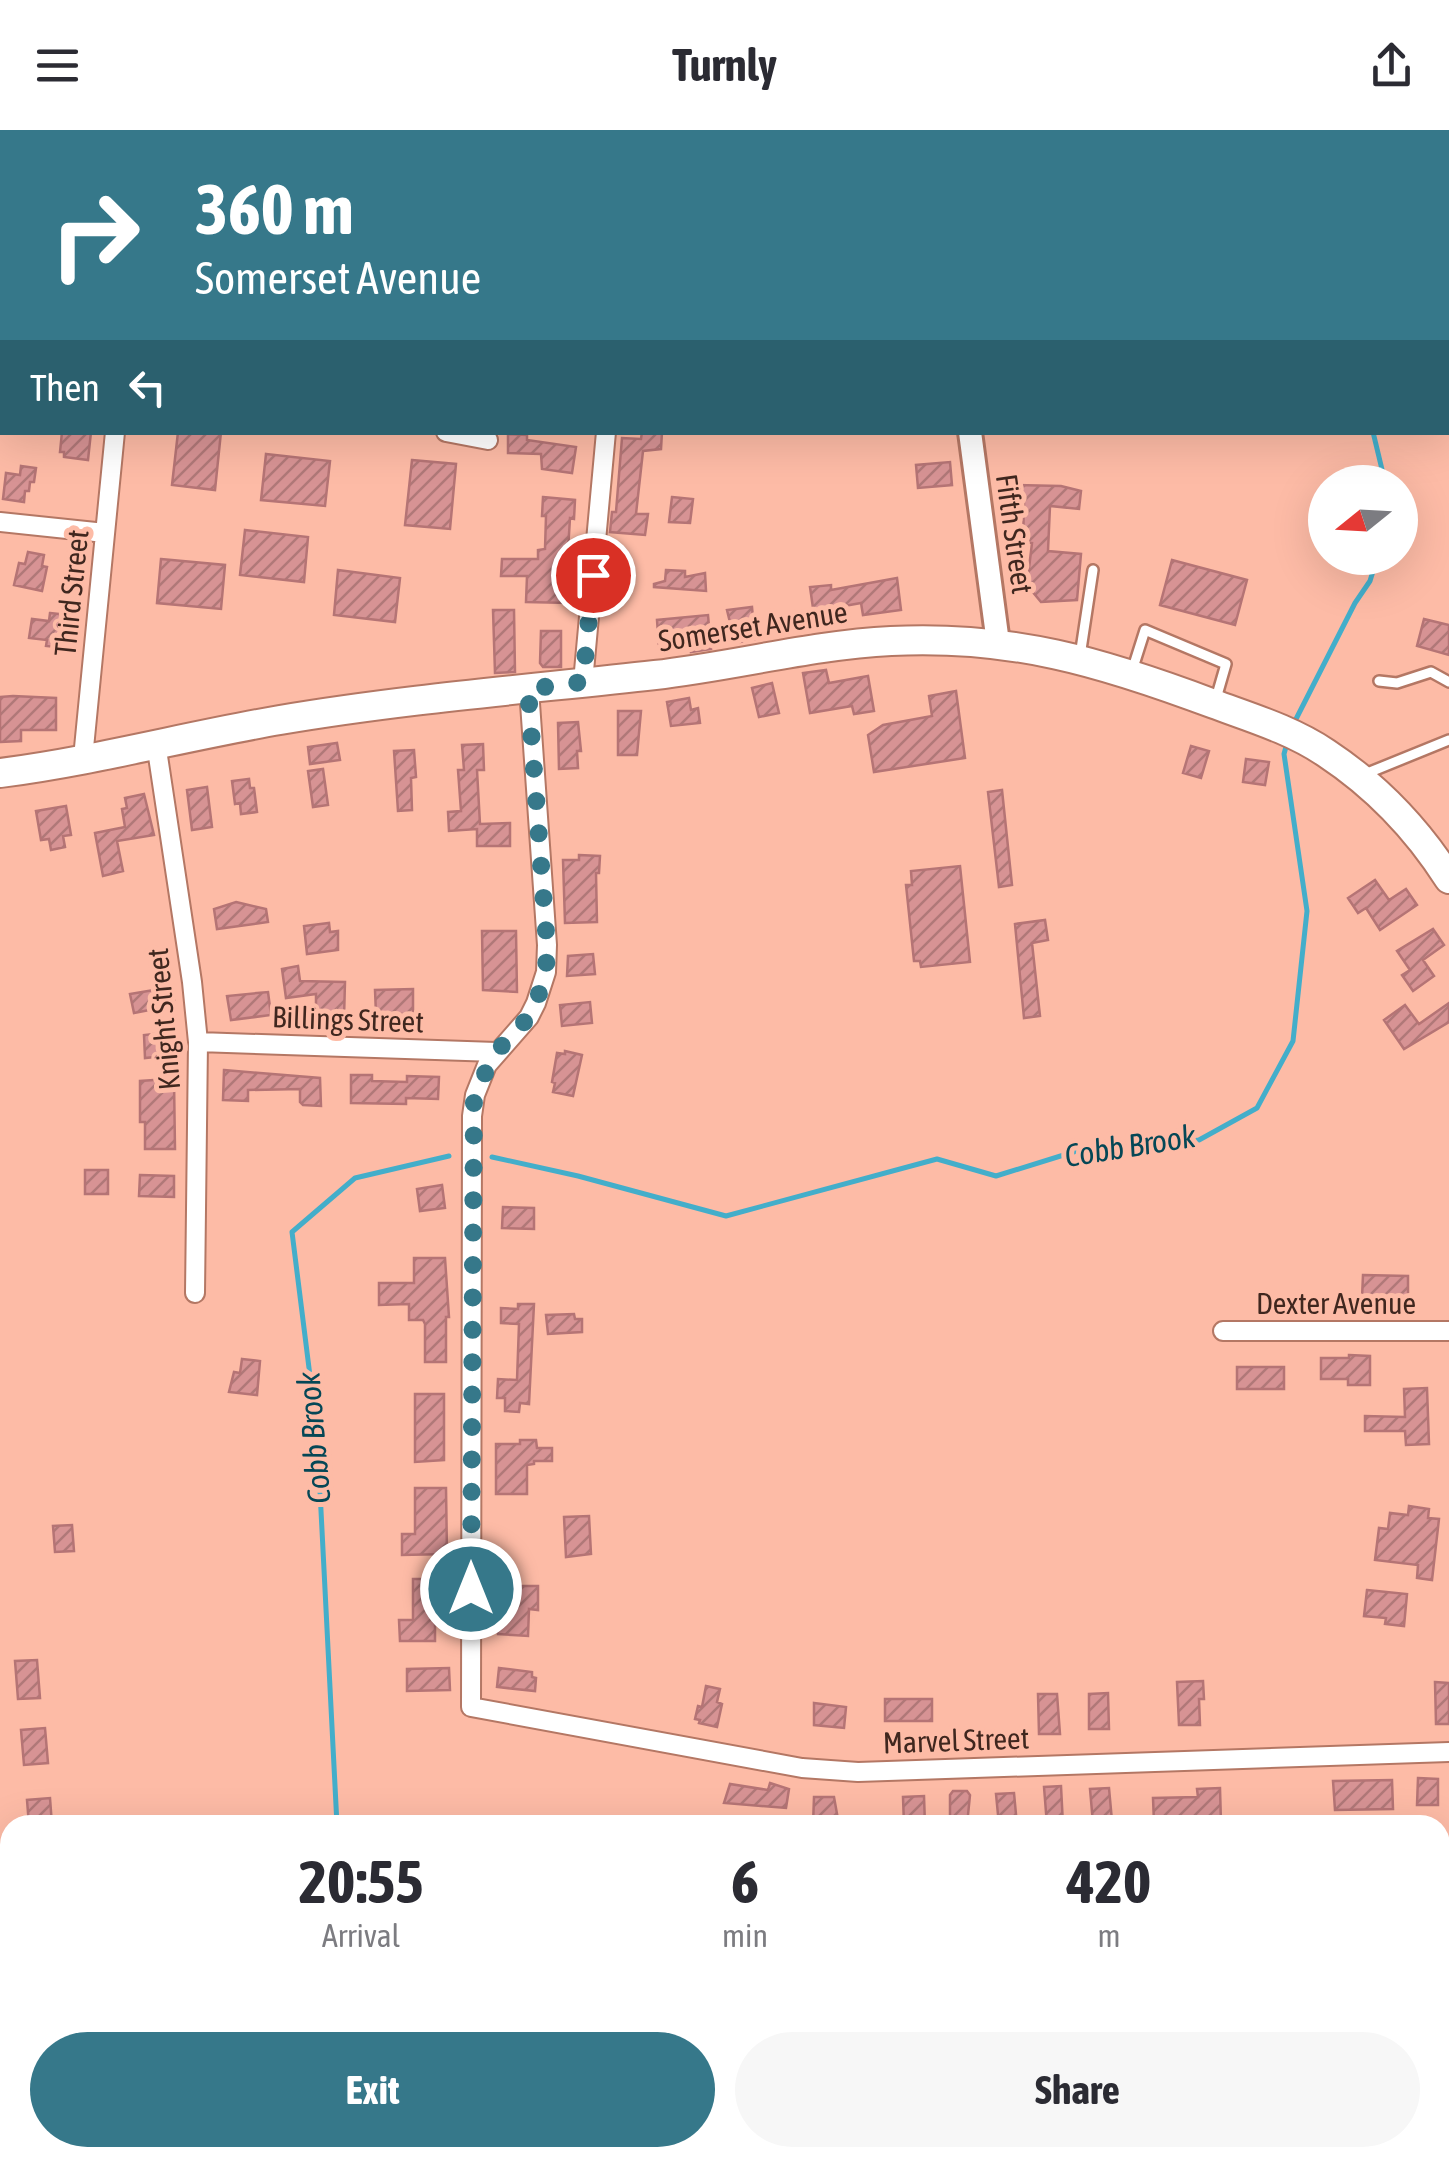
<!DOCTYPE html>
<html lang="en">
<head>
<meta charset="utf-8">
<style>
  body { margin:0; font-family:"Asap Condensed",sans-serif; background:#f7f7f7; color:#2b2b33; height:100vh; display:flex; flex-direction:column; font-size:38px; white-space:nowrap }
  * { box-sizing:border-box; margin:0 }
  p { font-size:32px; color:#7c7c81 }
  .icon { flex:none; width:55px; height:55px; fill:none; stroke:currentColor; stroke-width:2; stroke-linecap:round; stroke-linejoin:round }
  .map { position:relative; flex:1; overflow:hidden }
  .details { position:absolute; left:0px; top:1685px; width:1450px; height:352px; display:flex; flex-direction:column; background:#fff; border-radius:30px 30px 0 0; box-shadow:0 10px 40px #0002 }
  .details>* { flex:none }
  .top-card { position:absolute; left:0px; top:0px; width:1450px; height:305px; box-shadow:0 10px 40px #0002; background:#36788a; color:#fff; overflow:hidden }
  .needle { width:65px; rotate:252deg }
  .buttons { position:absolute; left:1308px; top:335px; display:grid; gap:20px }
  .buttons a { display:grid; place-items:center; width:110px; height:110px; border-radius:50%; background:#fff; box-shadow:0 10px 40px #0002; font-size:50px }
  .pin { position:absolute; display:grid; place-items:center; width:85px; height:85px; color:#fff; margin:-42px; border:5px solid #fff; border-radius:50%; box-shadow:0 2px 10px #0007 }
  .me { position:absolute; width:110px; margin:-55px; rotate:0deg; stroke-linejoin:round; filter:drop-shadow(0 0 8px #0008) }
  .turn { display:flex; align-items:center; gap:35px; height:210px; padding:0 30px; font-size:45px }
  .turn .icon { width:130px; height:130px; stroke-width:2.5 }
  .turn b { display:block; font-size:70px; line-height:85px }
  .then { display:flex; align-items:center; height:95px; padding:0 30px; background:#0003; gap:20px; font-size:38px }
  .eta { display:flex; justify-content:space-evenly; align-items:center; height:170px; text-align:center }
  .eta b { font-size:60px; font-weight:700; line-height:70px }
  .cta { display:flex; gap:20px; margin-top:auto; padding:20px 30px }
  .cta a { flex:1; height:115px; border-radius:60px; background:#36788a; color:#fff; font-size:40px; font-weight:700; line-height:115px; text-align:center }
  .cta a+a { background:#f7f7f7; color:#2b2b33 }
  header { display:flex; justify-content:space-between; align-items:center; height:130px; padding:0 30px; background:#fff; font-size:45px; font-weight:700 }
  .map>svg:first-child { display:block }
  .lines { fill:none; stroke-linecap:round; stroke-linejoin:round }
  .stream { stroke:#43aeca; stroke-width:5 }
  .building { fill:url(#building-hatch); stroke:#b57475; stroke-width:2.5 }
  .service-casing { stroke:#b47764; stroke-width:14 }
  .minor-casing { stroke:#b47764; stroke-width:22 }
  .tertiary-casing { stroke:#b47764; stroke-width:28 }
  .primary-casing { stroke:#b47764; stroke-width:32 }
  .path { stroke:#c48e7d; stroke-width:2.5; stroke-dasharray:8 5; stroke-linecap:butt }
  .service { stroke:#fff; stroke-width:9 }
  .minor { stroke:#fff; stroke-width:18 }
  .tertiary { stroke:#fff; stroke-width:22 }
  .primary { stroke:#fff; stroke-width:28 }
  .route { stroke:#36788a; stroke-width:18; stroke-dasharray:0 32.4 }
  .labels { text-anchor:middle; stroke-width:10; stroke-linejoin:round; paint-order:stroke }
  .street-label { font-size:30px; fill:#40271f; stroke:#fdbba6 }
  .water-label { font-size:32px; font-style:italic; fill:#054756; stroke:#fdbba6 }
</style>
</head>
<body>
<header><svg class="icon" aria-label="menu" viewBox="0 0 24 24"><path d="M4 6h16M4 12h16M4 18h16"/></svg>Turnly<svg class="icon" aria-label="share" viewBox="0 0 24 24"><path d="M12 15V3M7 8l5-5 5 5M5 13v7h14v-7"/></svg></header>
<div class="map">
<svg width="1449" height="2037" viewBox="0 0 1449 2037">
  <defs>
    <pattern id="building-hatch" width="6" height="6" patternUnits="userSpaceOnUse" patternTransform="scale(2.5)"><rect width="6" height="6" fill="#d79394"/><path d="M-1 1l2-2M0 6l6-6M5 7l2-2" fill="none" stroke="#b07878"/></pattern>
  </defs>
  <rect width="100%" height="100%" fill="#fdbba6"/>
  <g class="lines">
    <path class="stream" d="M 1373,302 L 1385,352
      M 1294,593 L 1355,473 L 1370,451 L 1377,428
      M 492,1027 L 578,1046 L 726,1086 L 937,1029 L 996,1046 L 1083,1019 L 1199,1010 L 1257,978 L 1293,911 L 1307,781 L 1284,624 L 1287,613
      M 337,1695 L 317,1302 L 292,1102 L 355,1048 L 449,1026
      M 0,1984 L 10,1979"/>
  </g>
  <path class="building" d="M 62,302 L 91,302 L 88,330 L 64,327 L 64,322 L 60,322 Z
    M 178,302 L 221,302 L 215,360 L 172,355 Z
    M 642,302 L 662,302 L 661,319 L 643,321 L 636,384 L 648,384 L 645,405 L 610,402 L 612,382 L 616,382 L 622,308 L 641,309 Z
    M 508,304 L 527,305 L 527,310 L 576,317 L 572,343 L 542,339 L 541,324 L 508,323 Z
    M 266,324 L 330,331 L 325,376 L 261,370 Z
    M 412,330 L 456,334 L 450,399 L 405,395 Z
    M 950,332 L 952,355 L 918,358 L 916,335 Z
    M 21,336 L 36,338 L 34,352 L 30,352 L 29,361 L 25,361 L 24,372 L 3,369 L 6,343 L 20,345 Z
    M 1012,355 L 1061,356 L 1081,361 L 1079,379 L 1050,376 L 1048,421 L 1081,424 L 1077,470 L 1041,472 L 1027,455 L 1032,413 L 1023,412 L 1024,374 L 1011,373 Z
    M 543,367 L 575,370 L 574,389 L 570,388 L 566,453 L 569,453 L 569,473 L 526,472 L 527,446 L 501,446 L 502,429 L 538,429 L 538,420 L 545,419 L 546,386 L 542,386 Z
    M 672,367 L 693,369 L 690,393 L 669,392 Z
    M 245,400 L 308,407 L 304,452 L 240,445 Z
    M 28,422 L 44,425 L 42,436 L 47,437 L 42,461 L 14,455 L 19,433 L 25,434 Z
    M 161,429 L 225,435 L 221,479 L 157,473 Z
    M 1172,430 L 1247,450 L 1235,495 L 1160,475 Z
    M 338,440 L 400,448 L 395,492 L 334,485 Z
    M 666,440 L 685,441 L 685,447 L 705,443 L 706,461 L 654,457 L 654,454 L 665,451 Z
    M 897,448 L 901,480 L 863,485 L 861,473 L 833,478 L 834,483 L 814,485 L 810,457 L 831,455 L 831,460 Z
    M 752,477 L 755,509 L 735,513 L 727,480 Z
    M 493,480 L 514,480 L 515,542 L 495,543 Z
    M 50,483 L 78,486 L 74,519 L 46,516 L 47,510 L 29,508 L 32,489 L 49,491 Z
    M 708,485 L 711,519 L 691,522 L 691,514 L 659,518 L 657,490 Z
    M 1424,489 L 1449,495 L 1449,525 L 1417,516 Z
    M 541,501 L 561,501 L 561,537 L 543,537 L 540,533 Z
    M 826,540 L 829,553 L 868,546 L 874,581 L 854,584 L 852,576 L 810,583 L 803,543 Z
    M 772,553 L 779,583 L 759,587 L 752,558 Z
    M 956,561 L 965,628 L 874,642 L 868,605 L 883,595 L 932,586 L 929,566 Z
    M 13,566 L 56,568 L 56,600 L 21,600 L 21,611 L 0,612 L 0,567 Z
    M 689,568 L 691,580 L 698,578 L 700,593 L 671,596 L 667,572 Z
    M 618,581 L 641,581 L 637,625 L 618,625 Z
    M 578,592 L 581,621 L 577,621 L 578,638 L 559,639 L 558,593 Z
    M 337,613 L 340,630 L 310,634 L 308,617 Z
    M 483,614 L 484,640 L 477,640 L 480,694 L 510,693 L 510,716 L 477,716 L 477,699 L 449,701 L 448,682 L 461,681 L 458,640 L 464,640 L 462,615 Z
    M 1191,616 L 1209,621 L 1201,648 L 1183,643 Z
    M 414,620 L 416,647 L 411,648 L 412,680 L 398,681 L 394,621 Z
    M 1246,629 L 1269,632 L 1265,655 L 1243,652 Z
    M 323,639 L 328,675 L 313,677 L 308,641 Z
    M 249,649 L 250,658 L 254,658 L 257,682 L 241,684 L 240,673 L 235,674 L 232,651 Z
    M 207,657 L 212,697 L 192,700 L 187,660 Z
    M 1002,660 L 1012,755 L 999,757 L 988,662 Z
    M 144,664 L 154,705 L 117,711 L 123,741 L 103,746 L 95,703 L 125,697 L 122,679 L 127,678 L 125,668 Z
    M 66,676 L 71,705 L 63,706 L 65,717 L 51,720 L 49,709 L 41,710 L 36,681 Z
    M 579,725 L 600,726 L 599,743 L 596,743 L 597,792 L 565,793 L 563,730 L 579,730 Z
    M 960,736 L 970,832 L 921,837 L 920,831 L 914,831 L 906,755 L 912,755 L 911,741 Z
    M 1375,750 L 1389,770 L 1406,759 L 1417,775 L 1380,800 L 1366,778 L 1358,783 L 1348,768 Z
    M 236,772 L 266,779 L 268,792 L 217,799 L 214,779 Z
    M 1045,790 L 1048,810 L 1032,813 L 1040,886 L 1024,888 L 1015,794 Z
    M 329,793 L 330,802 L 338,801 L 338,820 L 307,824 L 304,796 Z
    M 1433,799 L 1444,815 L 1423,830 L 1434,846 L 1413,861 L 1402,845 L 1410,840 L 1397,821 Z
    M 482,801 L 516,801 L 517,862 L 483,860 Z
    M 593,824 L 595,844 L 567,846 L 568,826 Z
    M 298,836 L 300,851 L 345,852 L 344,888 L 316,888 L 316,864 L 286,868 L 282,839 Z
    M 172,857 L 175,875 L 134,883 L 130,864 Z
    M 413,859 L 413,884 L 376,884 L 375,860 Z
    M 268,862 L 271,885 L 231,890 L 227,866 Z
    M 590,872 L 592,893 L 562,896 L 560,875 Z
    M 1449,873 L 1449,892 L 1404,919 L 1384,890 L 1405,875 L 1419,894 Z
    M 173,902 L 174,925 L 145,928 L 144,905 Z
    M 565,921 L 582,925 L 573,966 L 553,962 L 555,953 L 552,952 L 557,923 L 565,924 Z
    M 224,940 L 320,948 L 321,976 L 303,975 L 300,972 L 300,959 L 248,960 L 248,971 L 223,970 Z
    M 351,945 L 372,945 L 372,951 L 407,952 L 407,946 L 439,947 L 438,969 L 406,968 L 406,974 L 351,973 Z
    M 154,950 L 174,950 L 175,1019 L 145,1019 L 145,992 L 140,992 L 140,951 Z
    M 85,1040 L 108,1040 L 108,1064 L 85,1064 Z
    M 140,1045 L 174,1046 L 174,1067 L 139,1066 Z
    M 442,1055 L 445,1078 L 420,1081 L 417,1059 Z
    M 503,1077 L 534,1078 L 534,1099 L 502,1098 Z
    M 414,1128 L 445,1128 L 449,1187 L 446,1187 L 446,1232 L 425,1232 L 425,1194 L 423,1190 L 409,1190 L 409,1174 L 379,1175 L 379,1153 L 414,1153 Z
    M 1363,1145 L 1408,1146 L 1408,1166 L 1362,1168 Z
    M 518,1174 L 534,1174 L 529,1274 L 520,1273 L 519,1282 L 505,1281 L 505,1268 L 497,1268 L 498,1249 L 517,1250 L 519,1194 L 501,1193 L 501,1178 L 518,1179 Z
    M 574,1184 L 575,1189 L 582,1189 L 582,1202 L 548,1204 L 546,1185 Z
    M 1349,1225 L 1370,1226 L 1370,1255 L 1348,1255 L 1348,1249 L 1321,1249 L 1321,1228 L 1349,1228 Z
    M 242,1229 L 260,1231 L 257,1265 L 229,1262 L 234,1242 L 240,1243 Z
    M 1237,1237 L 1284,1237 L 1284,1259 L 1237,1259 Z
    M 1427,1258 L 1429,1314 L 1406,1315 L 1405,1301 L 1365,1301 L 1365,1286 L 1405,1287 L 1404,1259 Z
    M 415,1264 L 444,1264 L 444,1330 L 415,1332 Z
    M 520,1310 L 536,1310 L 537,1318 L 552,1318 L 552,1331 L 534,1331 L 534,1334 L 527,1335 L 527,1364 L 496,1364 L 496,1314 L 520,1314 Z
    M 415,1358 L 446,1358 L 447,1424 L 402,1425 L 402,1404 L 415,1404 Z
    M 1409,1376 L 1429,1379 L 1428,1388 L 1439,1389 L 1432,1450 L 1417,1448 L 1418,1435 L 1375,1430 L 1379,1398 L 1388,1399 L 1390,1383 L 1408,1385 Z
    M 589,1386 L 591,1424 L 566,1427 L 564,1387 Z
    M 72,1395 L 74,1421 L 55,1422 L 53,1396 Z
    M 413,1449 L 444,1449 L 444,1471 L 435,1471 L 435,1511 L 400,1511 L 399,1490 L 413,1490 Z
    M 500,1456 L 538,1456 L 538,1480 L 529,1479 L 528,1506 L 498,1504 Z
    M 1367,1460 L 1407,1464 L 1404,1496 L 1385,1494 L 1386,1488 L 1364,1486 Z
    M 37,1530 L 40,1568 L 18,1569 L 15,1531 Z
    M 449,1538 L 450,1560 L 407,1561 L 407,1539 Z
    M 499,1538 L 532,1542 L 532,1547 L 536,1548 L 535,1561 L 497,1557 Z
    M 1203,1551 L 1204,1569 L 1199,1569 L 1200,1595 L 1179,1595 L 1177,1552 Z
    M 1435,1552 L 1449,1553 L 1449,1594 L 1436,1594 Z
    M 706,1556 L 720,1559 L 717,1572 L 722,1574 L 717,1597 L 699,1593 L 700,1590 L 695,1589 L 698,1576 L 702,1577 Z
    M 1108,1563 L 1109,1599 L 1089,1599 L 1089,1564 Z
    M 1038,1564 L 1057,1564 L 1060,1604 L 1039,1604 Z
    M 885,1569 L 932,1569 L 932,1591 L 885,1591 Z
    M 814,1573 L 846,1577 L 844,1598 L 814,1595 Z
    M 45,1598 L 48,1633 L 24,1635 L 21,1600 Z
    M 1418,1648 L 1438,1649 L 1438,1675 L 1417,1675 Z
    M 1392,1650 L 1393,1679 L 1335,1680 L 1333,1651 Z
    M 770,1653 L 789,1659 L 786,1678 L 724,1673 L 730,1654 L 768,1660 Z
    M 1061,1656 L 1063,1695 L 1047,1695 L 1044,1657 Z
    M 1109,1658 L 1112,1691 L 1093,1693 L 1090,1659 Z
    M 1220,1658 L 1221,1693 L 1154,1693 L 1153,1668 L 1198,1667 L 1197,1659 Z
    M 953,1661 L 967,1661 L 970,1665 L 967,1695 L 953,1695 L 953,1688 L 950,1688 L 950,1665 Z
    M 1014,1663 L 1017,1695 L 999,1695 L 996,1664 Z
    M 924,1666 L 925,1695 L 904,1695 L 903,1667 Z
    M 814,1667 L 834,1667 L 839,1695 L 813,1695 Z
    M 50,1668 L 52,1695 L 29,1695 L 27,1670 Z"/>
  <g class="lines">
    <g class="service-casing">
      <path id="service" d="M 890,2 L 890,0
        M 1080,526 L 1093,440
        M 1132,541 L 1145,500 L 1226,534 L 1215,572
        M 1379,551 L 1397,553 L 1431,542 L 1449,552
        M 1365,644 L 1449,610"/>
    </g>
    <g class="minor-casing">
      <path id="minor" d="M 144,2 L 145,0
        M 633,2 L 634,0
        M 0,222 L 2,222
        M 446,302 L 488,310
        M 0,392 L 105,403
        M 583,552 L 606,302
        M 529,559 L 547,815 L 546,842 L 536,873 L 529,887 L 487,935 L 475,965 L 472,986 L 471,1577 L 802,1638 L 858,1642 L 1449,1622
        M 156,613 L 192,852 L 198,912 L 195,1163
        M 83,628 L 115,302
        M 198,912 L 496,922
        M 1223,1201 L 1449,1201"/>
    </g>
    <g class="tertiary-casing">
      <path id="tertiary" d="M 929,0 L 929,2
        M 970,302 L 998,513
        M 1443,2037 L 1449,2019"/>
    </g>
    <g class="primary-casing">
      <path id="primary" d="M 0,643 C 94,631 187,606 280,590 C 404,569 530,559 655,545 C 734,536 812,515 891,511 C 1012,505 1102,532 1214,574 C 1252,588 1292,600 1326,623 C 1376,656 1417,699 1449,749"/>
    </g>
    <path class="path" d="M 966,0 L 966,2
      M 1297,0 L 1299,2
      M 1141,2 L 1147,0
      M 1448,232 L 1449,232"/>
    <use href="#service" class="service"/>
    <use href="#minor" class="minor"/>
    <use href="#tertiary" class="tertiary"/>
    <use href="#primary" class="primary"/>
  </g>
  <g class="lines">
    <path class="route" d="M 471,1459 L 474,965 L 496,922 L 529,887 L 536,873 L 546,842 L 547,815 L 528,559 L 583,552 L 593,445"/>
  </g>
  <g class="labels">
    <g class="street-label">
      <text transform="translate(1014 404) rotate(82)" y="10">Fifth Street</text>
      <text transform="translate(72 463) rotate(-84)" y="10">Third Street</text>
      <text transform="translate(753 497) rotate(-9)" y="10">Somerset Avenue</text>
      <text transform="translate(164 889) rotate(-95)" y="10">Knight Street</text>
      <text transform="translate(348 890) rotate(2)" y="10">Billings Street</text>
      <text x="1336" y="1184">Dexter Avenue</text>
      <text transform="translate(956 1611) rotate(-2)" y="10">Marvel Street</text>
    </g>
    <g class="water-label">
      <text transform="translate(1130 1016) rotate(-9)" y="11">Cobb Brook</text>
      <text transform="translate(314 1308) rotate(-95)" y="11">Cobb Brook</text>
    </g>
  </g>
</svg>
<div class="buttons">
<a><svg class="needle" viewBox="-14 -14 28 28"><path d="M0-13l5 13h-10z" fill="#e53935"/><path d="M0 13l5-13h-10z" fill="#7c7c81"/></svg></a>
</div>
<div class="pin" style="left:593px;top:445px;background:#d93025"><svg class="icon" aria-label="arrive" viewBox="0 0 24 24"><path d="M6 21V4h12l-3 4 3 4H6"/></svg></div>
<svg class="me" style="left:471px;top:1459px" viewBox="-20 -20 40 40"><circle r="17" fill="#36788a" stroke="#fff" stroke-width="3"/><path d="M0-11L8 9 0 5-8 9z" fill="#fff"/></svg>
<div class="top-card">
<div class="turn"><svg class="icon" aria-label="right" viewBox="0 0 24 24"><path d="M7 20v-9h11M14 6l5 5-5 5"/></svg><div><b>360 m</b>Somerset Avenue</div></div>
<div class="then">Then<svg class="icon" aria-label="left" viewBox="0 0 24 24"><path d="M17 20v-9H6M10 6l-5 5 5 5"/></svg></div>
</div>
<section class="details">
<div class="eta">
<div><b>20:55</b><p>Arrival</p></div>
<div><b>6</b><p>min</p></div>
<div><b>420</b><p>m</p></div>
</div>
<div class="cta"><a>Exit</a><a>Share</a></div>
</section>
</div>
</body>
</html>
